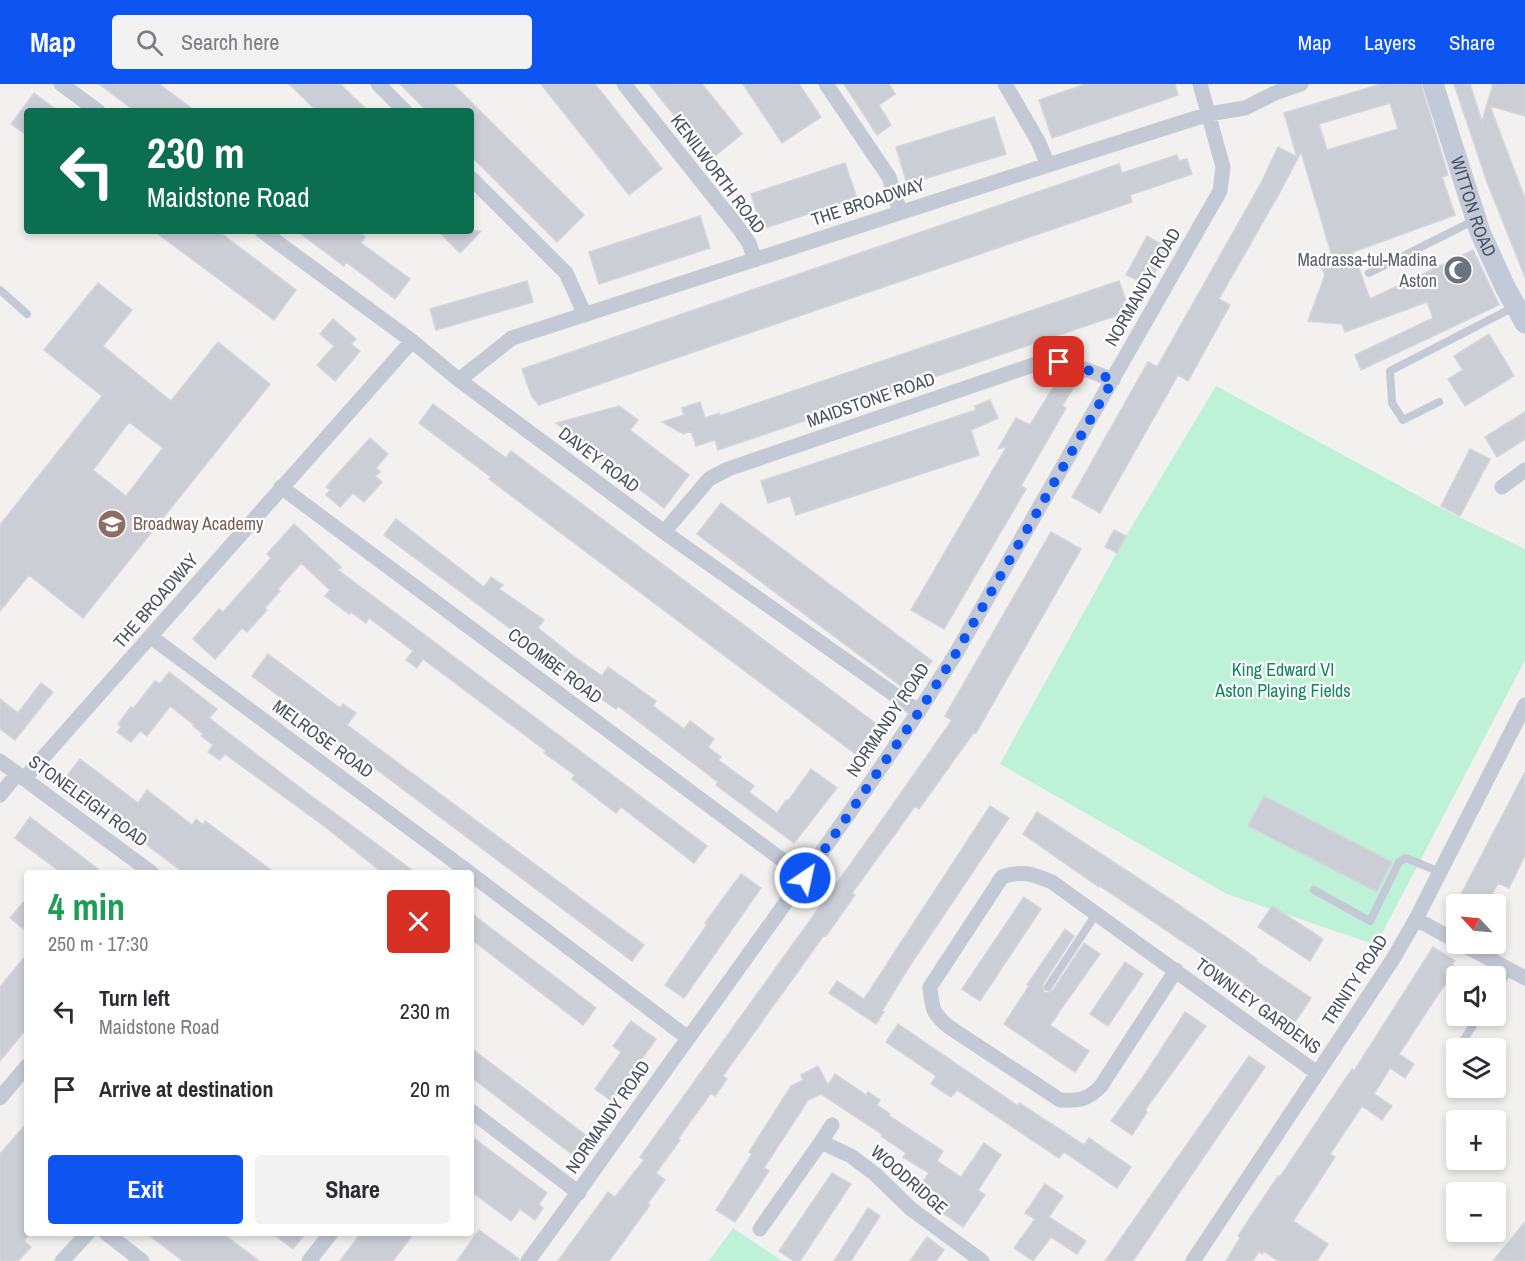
<!DOCTYPE html>
<html lang="en">
<head>
<meta charset="utf-8">
<style>
  body { margin:0; font-family:"Archivo Narrow",sans-serif; background:#f2f2f3; color:#2b2b33; height:100vh; display:flex; flex-direction:column; font-size:22px; white-space:nowrap }
  * { box-sizing:border-box; margin:0 }
  p { font-size:20px; color:#7c7c81 }
  .icon { flex:none; width:33px; height:33px; fill:none; stroke:currentColor; stroke-width:2; stroke-linecap:round; stroke-linejoin:round }
  .map { position:relative; flex:1; overflow:hidden }
  .drawer { position:absolute; left:24px; top:786px; width:450px; height:366px; display:flex; flex-direction:column; background:#fff; border-radius:6px; box-shadow:0 3px 9px #0003 }
  .drawer>* { flex:none }
  .hud { position:absolute; left:24px; top:24px; width:450px; height:126px; border-radius:6px; box-shadow:0 3px 9px #0003; background:#0b6e4f; color:#fff; overflow:hidden }
  .needle { width:39px; rotate:296deg }
  .fabs { position:absolute; left:1446px; top:810px; display:grid; gap:12px }
  .fabs a { display:grid; place-items:center; width:60px; height:60px; border-radius:6px; background:#fff; box-shadow:0 3px 9px #0003; font-size:30px }
  .pin { position:absolute; display:grid; place-items:center; width:51px; height:51px; color:#fff; margin:-26px; border-radius:12px; box-shadow:0 3px 9px #0006 }
  .me { position:absolute; width:66px; margin:-33px; rotate:34deg; stroke-linejoin:round; filter:drop-shadow(0 0 4px #0008) }
  .turn { display:flex; align-items:center; gap:21px; height:126px; padding:0 24px; font-size:27px }
  .turn .icon { width:78px; height:78px; stroke-width:2.5 }
  .turn b { display:block; font-size:42px; line-height:51px }
  .round { display:grid; place-items:center; flex:none; width:63px; height:63px; border-radius:6px; background:#f2f2f3 }
  .overview { display:flex; align-items:center; justify-content:space-between; height:102px; padding:0 24px }
  h1 { font-size:36px; font-weight:700; line-height:45px; color:#1e9e55 }
  .action { display:flex; gap:12px; margin-top:auto; padding:12px 24px }
  .action a { flex:1; height:69px; border-radius:6px; background:#0d54f0; color:#fff; font-size:24px; font-weight:700; line-height:69px; text-align:center }
  .action a+a { background:#f2f2f3; color:#2b2b33 }
  ul { padding:0; list-style:none }
  li { display:flex; align-items:center; gap:18px; height:78px; padding:0 24px }
  li div { flex:1 }
  li b { display:block; font-size:22px }
  li em { font-style:normal }
  header { display:flex; align-items:center; gap:36px; box-sizing:border-box; height:84px; padding:0 30px; background:#0d54f0; color:#fff }
  header strong { font-size:28px }
  nav { display:flex; gap:33px; margin-inline-start:auto; font-size:21px }
  .search { width:420px; height:54px; background:#f2f2f3; display:flex; align-items:center; gap:15px; box-sizing:border-box; padding:0 21px; border-radius:6px; color:#7c7c81; font-size:22px }
  .map>svg:first-child { display:block }
  .green { fill:#bdf2d8 }
  .building { fill:#ccced6; stroke:#d4d5dc; stroke-width:1.5; fill-rule:evenodd }
  .lines { fill:none; stroke-linecap:round; stroke-linejoin:round }
  .service { stroke:#c3cad6; stroke-width:8 }
  .minor { stroke:#c3cad6; stroke-width:15 }
  .secondary { stroke:#c2cada; stroke-width:21 }
  .route { stroke:#0d54f0; stroke-width:10; stroke-dasharray:0 18 }
  .labels { text-anchor:middle; stroke-width:4.5; stroke-linejoin:round; paint-order:stroke }
  .street-label { font-size:18px; fill:#47515f; stroke:#fff }
  .worship-label { font-size:18px; fill:#5b616d; stroke:#fff; text-anchor:end }
  .education-label { font-size:18px; fill:#785e54; stroke:#fff; text-anchor:start }
  .park-label { font-size:18px; fill:#11875b; stroke:#fff }
</style>
</head>
<body>
<header>
<strong>Map</strong>
<div class="search"><svg class="icon" aria-label="search" viewBox="0 0 24 24"><circle cx="10" cy="10" r="6"/><path d="M15 15l6 6"/></svg>Search here</div>
<nav><a>Map</a><a>Layers</a><a>Share</a></nav>
</header>
<div class="map">
<svg width="1525" height="1177" viewBox="0 0 1525 1177">
  <rect width="100%" height="100%" fill="#f3f0f0"/>
  <path class="green" d="M 1216,302 L 1437,422 L 1525,465 L 1525,576 L 1376,861 L 1227,810 L 1000,680 L 1126,452 Z
    M 733,1144 L 782,1177 L 709,1177 Z"/>
  <path class="building" d="M 99,0 L 159,0 L 195,27 L 135,27 Z
    M 289,0 L 340,0 L 368,27 L 317,27 Z
    M 400,0 L 453,0 L 584,131 L 557,158 L 471,72 L 471,27 L 427,27 Z
    M 541,0 L 595,0 L 662,85 L 629,111 Z
    M 649,0 L 702,0 L 742,50 L 710,76 Z
    M 743,0 L 799,0 L 821,33 L 782,59 Z
    M 844,0 L 889,0 L 895,10 L 879,21 L 891,41 L 877,51 Z
    M 1086,0 L 1175,0 L 1178,11 L 1052,54 L 1039,16 Z
    M 1381,0 L 1421,0 L 1448,91 L 1442,93 L 1455,131 L 1353,168 L 1370,215 L 1473,166 L 1499,221 L 1361,286 L 1355,271 L 1433,234 L 1427,218 L 1345,248 L 1342,240 L 1308,237 L 1325,191 L 1322,184 L 1328,181 L 1332,172 L 1301,68 L 1280,108 L 1219,215 L 1230,221 L 1188,297 L 1178,291 L 1100,429 L 1072,413 L 1148,278 L 1157,283 L 1261,99 L 1278,63 L 1297,73 L 1284,29 ZM 1390,19 L 1398,45 L 1327,66 L 1319,40 Z
    M 1454,0 L 1470,0 L 1482,38 L 1493,0 L 1525,0 L 1525,32 L 1490,22 L 1525,115 L 1525,193 L 1487,98 Z
    M 34,9 L 58,27 L 27,27 L 27,51 L 11,40 Z
    M 994,33 L 1006,70 L 907,100 L 896,63 Z
    M 1177,71 L 1179,77 L 1187,75 L 1192,90 L 1130,111 L 1132,118 L 539,321 L 532,313 L 522,285 L 1119,80 L 1122,89 Z
    M 845,79 L 857,114 L 762,145 L 751,110 Z
    M 700,132 L 710,164 L 599,200 L 589,168 Z
    M 154,147 L 218,147 L 296,206 L 274,236 Z
    M 297,147 L 357,147 L 365,153 L 361,159 L 410,195 L 395,215 L 346,178 L 344,182 Z
    M 438,147 L 481,147 L 460,169 Z
    M 1147,152 L 1168,164 L 1148,201 L 1126,191 Z
    M 527,197 L 533,218 L 436,246 L 430,225 Z
    M 1119,197 L 1130,227 L 718,366 L 715,356 L 696,362 L 691,347 L 683,350 L 662,338 L 684,331 L 682,324 L 700,318 L 705,334 L 719,329 L 719,332 Z
    M 98,199 L 132,226 L 103,262 L 171,317 L 218,258 L 270,300 L 83,534 L 29,491 L 0,527 L 0,441 L 102,312 L 44,266 ZM 129,338 L 163,364 L 126,412 L 93,386 Z
    M 333,235 L 356,255 L 351,260 L 360,267 L 335,297 L 317,281 L 334,262 L 320,250 Z
    M 1489,250 L 1514,292 L 1465,322 L 1448,295 L 1463,286 L 1454,272 Z
    M 1059,294 L 1074,303 L 1062,322 L 1066,324 L 1021,402 L 1026,405 L 944,545 L 911,526 L 1007,362 L 998,365 L 1016,334 L 1030,341 Z
    M 990,316 L 998,334 L 971,346 L 979,371 L 796,431 L 790,412 L 768,419 L 761,397 L 976,326 L 975,322 Z
    M 433,320 L 506,374 L 511,367 L 883,645 L 861,674 L 489,395 L 491,393 L 419,339 Z
    M 619,322 L 638,336 L 630,346 L 689,391 L 664,424 L 609,382 L 610,380 L 556,339 Z
    M 1525,328 L 1525,355 L 1497,373 L 1485,353 Z
    M 370,354 L 388,370 L 376,384 L 380,388 L 375,392 L 382,398 L 364,418 L 353,409 L 340,423 L 326,411 L 330,406 L 326,403 Z
    M 1470,365 L 1490,375 L 1460,432 L 1441,422 Z
    M 721,419 L 932,577 L 909,608 L 697,450 Z
    M 396,435 L 484,503 L 491,493 L 503,501 L 499,505 L 544,536 L 538,544 L 572,571 L 602,592 L 608,583 L 656,617 L 653,622 L 684,645 L 690,637 L 714,655 L 708,663 L 721,673 L 718,676 L 754,702 L 749,708 L 777,729 L 786,716 L 788,717 L 811,685 L 837,704 L 794,759 L 716,701 L 718,698 L 618,622 L 616,625 L 591,608 L 533,564 L 534,562 L 384,451 Z
    M 294,440 L 341,483 L 338,486 L 707,762 L 694,779 L 621,723 L 616,729 L 572,695 L 575,691 L 544,669 L 546,667 L 423,575 L 417,584 L 406,576 L 413,567 L 369,534 L 366,539 L 351,528 L 349,530 L 325,512 L 330,506 L 301,479 L 278,505 L 280,507 L 265,524 L 267,526 L 247,548 L 242,544 L 215,575 L 193,555 L 219,525 L 223,528 L 271,474 L 267,470 Z
    M 1114,446 L 1126,452 L 1117,469 L 1105,463 Z
    M 1051,448 L 1081,465 L 976,649 L 974,648 L 919,725 L 915,722 L 895,750 L 852,809 L 855,811 L 826,852 L 824,851 L 723,992 L 727,995 L 715,1012 L 711,1009 L 678,1055 L 680,1056 L 656,1089 L 665,1096 L 648,1119 L 650,1121 L 609,1177 L 558,1177 L 608,1108 L 615,1113 L 644,1076 L 640,1073 L 877,743 L 952,636 L 945,632 Z
    M 268,570 L 340,624 L 343,620 L 356,629 L 347,641 L 644,861 L 632,877 L 252,592 Z
    M 169,588 L 217,625 L 209,634 L 302,705 L 416,789 L 383,789 L 324,742 L 225,670 L 220,676 L 208,668 L 213,661 L 201,652 L 203,650 L 193,642 L 194,641 L 170,622 L 147,652 L 140,647 L 131,658 L 117,648 L 121,643 L 118,640 L 131,623 L 133,625 L 155,597 L 160,600 Z
    M 41,599 L 53,608 L 15,656 L 0,645 L 0,615 L 18,629 Z
    M 80,675 L 138,719 L 147,706 L 192,741 L 196,735 L 203,741 L 205,737 L 275,789 L 184,789 L 121,741 L 123,737 L 66,693 Z
    M 1525,688 L 1525,771 L 1509,804 L 1498,799 L 1487,820 L 1456,820 Z
    M 1264,712 L 1392,778 L 1377,808 L 1248,742 Z
    M 990,722 L 1009,734 L 907,886 L 882,927 L 884,928 L 876,940 L 829,909 L 837,897 L 864,915 Z
    M 1037,728 L 1173,817 L 1229,855 L 1257,875 L 1256,877 L 1311,914 L 1295,938 L 1244,902 L 1245,900 L 1213,878 L 1100,802 L 1099,803 L 1023,750 Z
    M 30,733 L 103,789 L 62,789 L 15,754 Z
    M 741,790 L 761,804 L 684,914 L 665,901 L 707,841 L 705,839 Z
    M 1024,813 L 1041,825 L 980,917 L 962,905 Z
    M 27,814 L 27,848 L 10,834 Z
    M 1272,822 L 1323,855 L 1310,877 L 1258,843 Z
    M 471,829 L 596,924 L 583,941 L 471,855 Z
    M 1065,845 L 1074,852 L 1043,900 L 1044,908 L 1048,909 L 1053,906 L 1084,859 L 1100,870 L 1050,941 L 1089,967 L 1075,988 L 1004,940 L 1029,902 L 1027,901 Z
    M 1433,863 L 1455,877 L 1452,880 L 1456,883 L 1456,908 L 1445,900 L 1399,970 L 1414,980 L 1405,994 L 1390,984 L 1374,1010 L 1392,1022 L 1382,1036 L 1362,1022 L 1330,1070 L 1335,1073 L 1293,1137 L 1328,1160 L 1317,1177 L 1278,1177 L 1264,1167 L 1262,1170 L 1259,1167 L 1253,1177 L 1226,1177 L 1240,1154 L 1238,1152 L 1278,1092 L 1280,1093 L 1352,985 L 1354,987 Z
    M 27,870 L 27,944 L 0,977 L 0,903 Z
    M 1125,878 L 1143,890 L 1108,942 L 1090,930 Z
    M 1185,928 L 1206,942 L 1145,1026 L 1147,1028 L 1132,1051 L 1111,1037 L 1147,987 Z
    M 631,937 L 656,955 L 612,1017 L 595,1005 L 621,968 L 613,962 Z
    M 898,940 L 1018,1022 L 1019,1019 L 1084,1061 L 1089,1054 L 1131,1083 L 1117,1104 L 1064,1068 L 1059,1074 L 957,1006 L 951,1013 L 931,1000 L 936,992 L 886,958 Z
    M 471,964 L 588,1053 L 574,1072 L 471,993 Z
    M 1249,972 L 1265,983 L 1133,1177 L 1105,1177 Z
    M 818,982 L 828,1001 L 835,990 L 866,1011 L 868,1008 L 880,1016 L 877,1021 L 890,1030 L 889,1032 L 943,1067 L 937,1077 L 961,1093 L 984,1059 L 1001,1071 L 978,1106 L 985,1111 L 963,1143 L 937,1125 L 944,1114 L 922,1099 L 929,1089 L 903,1073 L 906,1069 L 881,1052 L 882,1050 L 821,1010 L 808,1016 L 764,1084 L 769,1087 L 735,1138 L 716,1126 L 752,1070 L 749,1068 L 791,1002 L 803,996 L 801,991 Z
    M 27,1039 L 27,1153 L 24,1157 L 31,1163 L 18,1177 L 0,1177 L 0,1070 Z
    M 471,1052 L 547,1109 L 539,1120 L 543,1124 L 535,1136 L 520,1125 L 511,1137 L 471,1107 Z
    M 832,1089 L 851,1100 L 800,1177 L 794,1177 L 779,1167 Z
    M 1045,1100 L 1063,1112 L 1049,1133 L 1086,1157 L 1077,1170 L 1051,1153 L 1033,1177 L 1014,1164 L 1035,1135 L 1025,1129 Z
    M 868,1124 L 880,1132 L 851,1177 L 834,1177 Z
    M 1525,1138 L 1525,1177 L 1493,1177 Z
    M 479,1146 L 519,1175 L 518,1177 L 457,1177 Z
    M 146,1149 L 222,1149 L 259,1177 L 183,1177 Z
    M 272,1149 L 306,1149 L 293,1165 Z
    M 361,1149 L 414,1149 L 393,1177 L 340,1177 Z
    M 927,1153 L 944,1166 L 936,1177 L 910,1177 Z"/>
  <g class="lines">
    <path class="service" d="M 1369,189 L 1475,136
      M 0,206 L 27,230
      M 1439,318 L 1403,336 L 1392,319 L 1390,287 L 1514,223
      M 1314,806 L 1370,837 L 1399,778 L 1406,774 L 1440,788
      M 1048,903 L 1096,830
      M 1496,906 L 1509,885
      M 1461,960 L 1479,932"/>
    <path class="minor" d="M 61,0 L 98,27
      M 378,0 L 405,27
      M 624,0 L 737,142 L 749,159 L 755,176
      M 826,0 L 889,93 L 900,128
      M 1005,0 L 1038,57 L 1048,81
      M 471,94 L 566,189 L 585,231
      M 262,147 L 412,257 L 459,296 L 664,448 L 919,628
      M 459,296 L 512,254 L 1048,81 L 1209,30 L 1245,24 L 1275,9 L 1301,0
      M 281,403 L 805,793
      M 1502,403 L 1525,386
      M 664,448 L 709,395 L 728,385 L 1039,279 C 1069,277 1085,285 1113,296
      M 151,553 L 470,789
      M 0,677 L 152,789
      M 24,695 L 412,257
      M 0,711 L 17,690
      M 471,790 L 688,954
      M 1416,835 L 1456,857
      M 1462,860 L 1525,894
      M 1176,886 L 1101,1002 C 1088,1016 1078,1017 1060,1016 L 949,943 C 932,929 932,924 930,903 L 1002,793 C 1024,786 1032,790 1052,798 L 1317,989
      M 0,1014 L 27,982
      M 471,1027 L 579,1109
      M 821,1058 L 832,1041
      M 760,1145 L 821,1058 L 851,1072 L 875,1090 L 911,1125 L 982,1177
      M 106,1149 L 142,1177
      M 62,1177 L 88,1149
      M 309,1177 L 331,1149
      M 528,1177 C 583,1103 635,1027 690,952 C 780,826 872,702 955,571 L 1220,107 L 1223,83 L 1200,0
      M 1193,1177 L 1393,875 L 1416,835 L 1525,621"/>
    <path class="secondary" id="s1" d="M 1433,0 L 1480,148 L 1505,203 L 1525,239"/>
  </g>
  <g class="lines">
    <path class="route" d="M 805,794 L 919,628 L 955,571 L 1113,296 L 1075,281 L 1059,278"/>
  </g>
  <defs>
    <g id="mosque-disc" transform="scale(1.5)"><circle r="9.5" fill="#6b7280" stroke="#fff"/><path d="M3.5-4.9A6 6 0 1 0 3.5 4.9A5 5 0 1 1 3.5-4.9Z" fill="#fff"/></g>
    <g id="school-disc" transform="scale(1.5)"><circle r="9.5" fill="#8d6e63" stroke="#fff"/><path d="M0-5L7-2L0 1L-7-2ZM-4 1L0 2.5L4 1V4Q0 6-4 4Z" fill="#fff"/></g>
  </defs>
  <g fill-rule="evenodd">
    <use href="#mosque-disc" x="1458" y="186"/>
    <use href="#school-disc" x="112" y="440"/>
  </g>
  <g class="labels">
    <g class="street-label">
      <text transform="translate(718 90) rotate(53)" y="6">KENILWORTH ROAD</text>
      <text transform="translate(868 118) rotate(-18)" y="6">THE BROADWAY</text>
      <text dy="6" stroke="none"><textPath href="#s1" startOffset="129">WITTON ROAD</textPath></text>
      <text transform="translate(1143 203) rotate(-60)" y="6">NORMANDY ROAD</text>
      <text transform="translate(871 316) rotate(-19)" y="6">MAIDSTONE ROAD</text>
      <text transform="translate(599 376) rotate(37)" y="6">DAVEY ROAD</text>
      <text transform="translate(156 517) rotate(-49)" y="6">THE BROADWAY</text>
      <text transform="translate(555 582) rotate(37)" y="6">COOMBE ROAD</text>
      <text transform="translate(888 636) rotate(-56)" y="6">NORMANDY ROAD</text>
      <text transform="translate(323 655) rotate(36)" y="6">MELROSE ROAD</text>
      <text transform="translate(88 717) rotate(36)" y="6">STONELEIGH ROAD</text>
      <text transform="translate(1355 896) rotate(-57)" y="6">TRINITY ROAD</text>
      <text transform="translate(1258 922) rotate(36)" y="6">TOWNLEY GARDENS</text>
      <text transform="translate(608 1033) rotate(-55)" y="6">NORMANDY ROAD</text>
      <text transform="translate(909 1096) rotate(41)" y="6">WOODRIDGE</text>
    </g>
    <g class="worship-label">
      <text x="1437" y="182">Madrassa-tul-Madina<tspan x="1437" dy="21">Aston</tspan></text>
    </g>
    <g class="education-label">
      <text x="133" y="446">Broadway Academy</text>
    </g>
    <g class="park-label">
      <text x="1283" y="592">King Edward VI<tspan x="1283" dy="21">Aston Playing Fields</tspan></text>
    </g>
  </g>
</svg>
<div class="fabs">
<a><svg class="needle" viewBox="-14 -14 28 28"><path d="M0-13l5 13h-10z" fill="#e53935"/><path d="M0 13l5-13h-10z" fill="#7c7c81"/></svg></a>
<a><svg class="icon" aria-label="sound" viewBox="0 0 24 24"><path d="M4 9h4l5-4v14l-5-4H4zM17 9q2 3 0 6"/></svg></a>
<a><svg class="icon" aria-label="layers" viewBox="0 0 24 24"><path d="M12 4l9 5-9 5-9-5zM3 14l9 5 9-5"/></svg></a>
<a>+</a>
<a>−</a>
</div>
<div class="pin" style="left:1059px;top:278px;background:#d93025"><svg class="icon" aria-label="arrive" viewBox="0 0 24 24"><path d="M6 21V4h12l-3 4 3 4H6"/></svg></div>
<svg class="me" style="left:805px;top:794px" viewBox="-20 -20 40 40"><circle r="17" fill="#0d54f0" stroke="#fff" stroke-width="3"/><path d="M0-11L8 9 0 5-8 9z" fill="#fff"/></svg>
<div class="hud">
<div class="turn"><svg class="icon" aria-label="left" viewBox="0 0 24 24"><path d="M17 20v-9H6M10 6l-5 5 5 5"/></svg><div><b>230 m</b>Maidstone Road</div></div>
</div>
<section class="drawer">
<div class="overview"><div><h1>4 min</h1><p>250 m · 17:30</p></div><a class="round" style="background:#d93025;color:#fff"><svg class="icon" aria-label="close" viewBox="0 0 24 24"><path d="M6 6l12 12M18 6L6 18"/></svg></a></div>
<ul>
<li><svg class="icon" aria-label="left" viewBox="0 0 24 24"><path d="M17 20v-9H6M10 6l-5 5 5 5"/></svg><div><b>Turn left</b><p>Maidstone Road</p></div><em>230 m</em></li>
<li><svg class="icon" aria-label="arrive" viewBox="0 0 24 24"><path d="M6 21V4h12l-3 4 3 4H6"/></svg><div><b>Arrive at destination</b></div><em>20 m</em></li>
</ul>
<div class="action"><a>Exit</a><a>Share</a></div>
</section>
</div>
</body>
</html>
